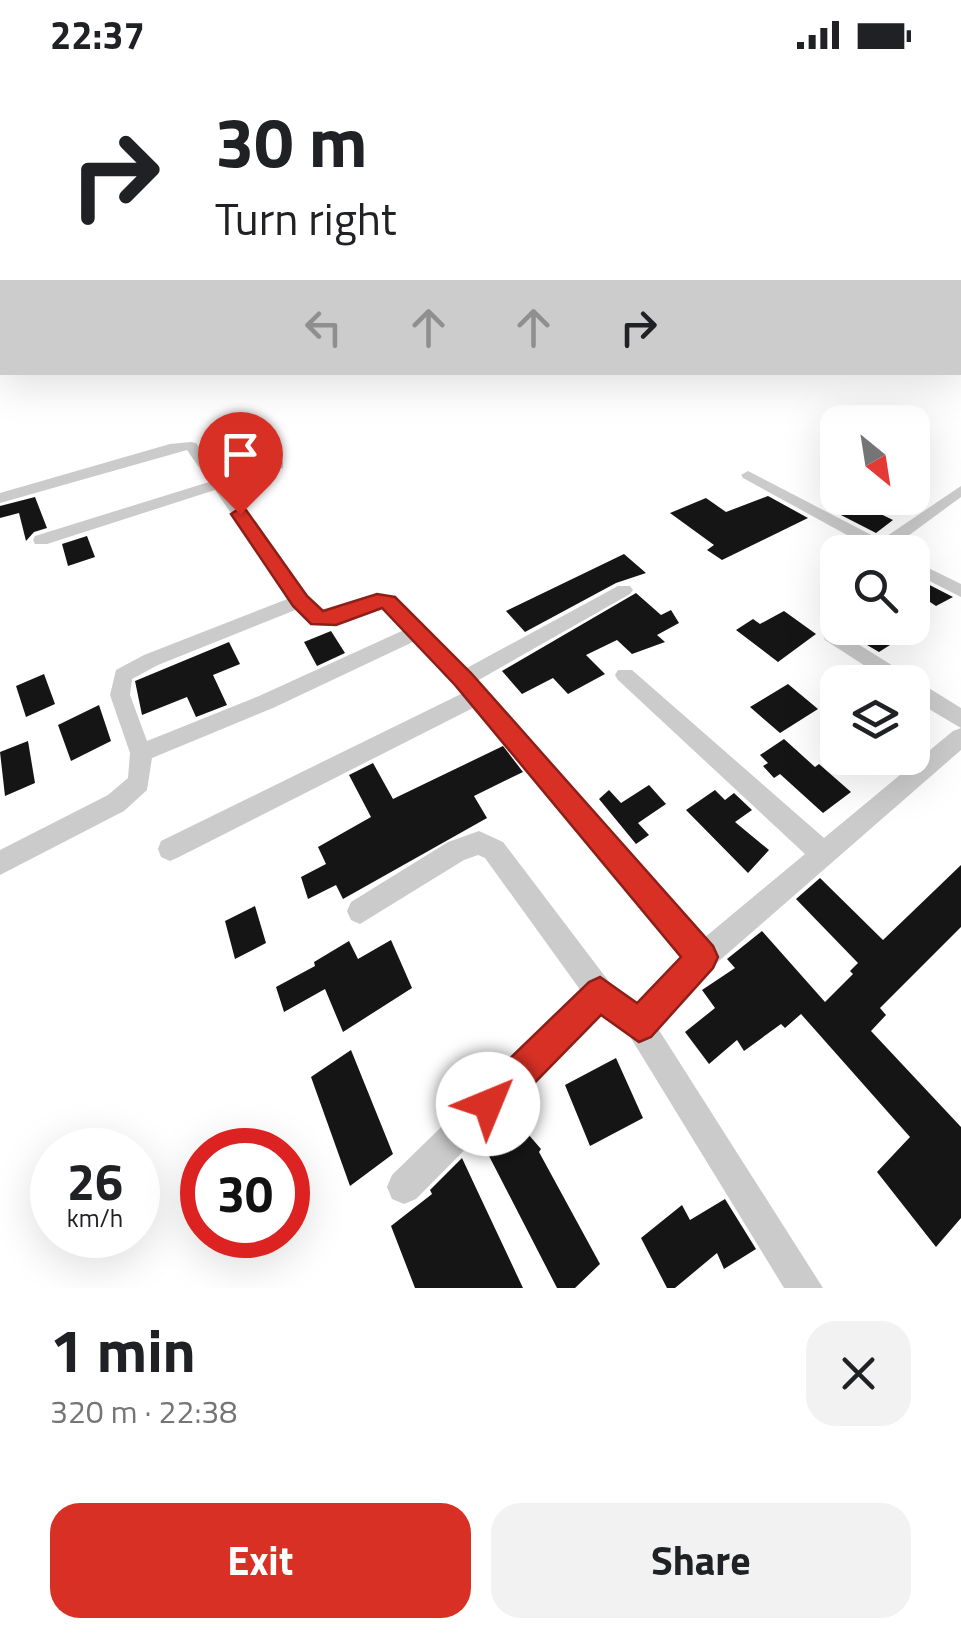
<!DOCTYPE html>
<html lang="en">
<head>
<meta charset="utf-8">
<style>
  body { margin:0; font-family:"Titillium Web",sans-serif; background:#f2f2f2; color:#202124; height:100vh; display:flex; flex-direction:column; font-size:38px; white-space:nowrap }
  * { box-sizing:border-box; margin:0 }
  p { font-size:32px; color:#757577 }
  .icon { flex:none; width:55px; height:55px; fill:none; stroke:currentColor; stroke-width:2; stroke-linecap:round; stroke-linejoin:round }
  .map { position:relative; height:1218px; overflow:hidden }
  .panel { display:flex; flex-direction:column; background:#fff; flex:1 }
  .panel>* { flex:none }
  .top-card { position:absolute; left:0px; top:0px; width:962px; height:305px; box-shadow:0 10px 40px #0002; background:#fff; color:#202124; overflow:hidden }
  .needle { width:65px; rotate:150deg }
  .buttons { position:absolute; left:820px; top:335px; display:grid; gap:20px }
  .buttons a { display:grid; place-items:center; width:110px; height:110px; border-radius:20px; background:#fff; box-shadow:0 10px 40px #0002; font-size:50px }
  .speed { position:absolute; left:30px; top:1058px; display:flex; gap:20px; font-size:50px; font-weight:700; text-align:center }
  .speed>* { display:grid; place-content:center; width:130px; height:130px; border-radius:50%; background:#fff; box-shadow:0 10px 40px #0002; line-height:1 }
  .speed small { font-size:25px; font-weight:400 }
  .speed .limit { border:15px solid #d22; background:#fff; color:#111 }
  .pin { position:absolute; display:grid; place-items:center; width:85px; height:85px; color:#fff; margin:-102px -42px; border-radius:50% 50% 50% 0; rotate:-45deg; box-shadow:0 0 10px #0007 }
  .pin .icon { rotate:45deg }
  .me { position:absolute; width:110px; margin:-55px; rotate:45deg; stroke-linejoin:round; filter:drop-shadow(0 0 8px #0008) }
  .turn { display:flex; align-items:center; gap:35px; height:210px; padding:0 50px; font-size:45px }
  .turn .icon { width:130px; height:130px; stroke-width:2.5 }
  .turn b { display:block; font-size:70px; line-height:85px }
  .lanes { display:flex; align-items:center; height:95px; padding:0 50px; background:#0003; justify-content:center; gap:50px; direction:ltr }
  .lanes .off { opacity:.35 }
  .round { display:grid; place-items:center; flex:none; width:105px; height:105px; border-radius:30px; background:#f2f2f2 }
  .headline { display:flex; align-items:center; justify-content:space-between; height:170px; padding:0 50px }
  h1 { font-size:60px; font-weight:700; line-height:75px }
  .button { display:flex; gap:20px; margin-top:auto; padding:20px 50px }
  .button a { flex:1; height:115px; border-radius:30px; background:#d93025; color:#fff; font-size:40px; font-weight:700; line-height:115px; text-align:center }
  .button a+a { background:#f2f2f2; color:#202124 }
  .status { display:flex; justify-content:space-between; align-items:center; height:70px; padding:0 50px; background:#fff; direction:ltr }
  .status svg { height:28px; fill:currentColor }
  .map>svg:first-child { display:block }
  .building { fill:#151515 }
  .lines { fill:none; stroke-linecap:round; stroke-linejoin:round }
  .minor { fill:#cbcbcb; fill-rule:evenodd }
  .route { fill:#d93025; stroke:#8d1f18; stroke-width:2.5 }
</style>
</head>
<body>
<div class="status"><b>22:37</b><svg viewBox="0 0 49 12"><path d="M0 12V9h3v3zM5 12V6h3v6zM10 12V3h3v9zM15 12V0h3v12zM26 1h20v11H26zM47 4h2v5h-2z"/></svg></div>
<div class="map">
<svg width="961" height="1218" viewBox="0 0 961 1218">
  <rect width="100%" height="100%" fill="#fff"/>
  <path class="building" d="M 768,426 L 808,448 L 722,490 L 707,480 L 714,475 L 670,443 L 706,428 L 726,442 Z
    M 35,427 L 47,458 L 34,462 L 26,471 L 19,443 L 0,448 L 0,436 Z
    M 854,431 L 893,450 L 876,463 L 837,443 Z
    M 87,466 L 95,487 L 68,496 L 62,474 Z
    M 624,484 L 646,503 L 616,513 L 525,562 L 506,541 Z
    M 912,506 L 953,527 L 936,536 L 912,520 Z
    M 636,523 L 661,545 L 671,540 L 679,553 L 657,565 L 665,572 L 632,584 L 617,570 L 586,585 L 605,604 L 568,624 L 553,608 L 522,624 L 502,601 Z
    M 784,541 L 816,564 L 778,592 L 736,560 L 753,549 L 760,554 Z
    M 838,558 L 864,558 L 890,575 L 879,582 Z
    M 331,561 L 345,583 L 317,596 L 304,572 Z
    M 229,572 L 240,594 L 213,605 L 227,635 L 196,647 L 187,627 L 142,645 L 135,611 Z
    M 44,604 L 55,634 L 26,647 L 16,616 Z
    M 788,614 L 818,639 L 780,663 L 750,637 Z
    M 99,635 L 111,671 L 71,691 L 58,655 Z
    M 784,669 L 815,697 L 819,694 L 851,722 L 823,743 L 780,704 L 774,708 L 763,696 L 768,693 L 760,685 Z
    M 28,671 L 35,713 L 5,726 L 0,682 Z
    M 503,676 L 523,702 L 474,726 L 487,748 L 343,829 L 336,815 L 308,829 L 301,807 L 326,794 L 318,777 L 371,747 L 349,705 L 373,693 L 393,729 Z
    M 649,715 L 666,734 L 638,753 L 649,765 L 636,774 L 599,729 L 609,720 L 621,733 Z
    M 715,720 L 725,730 L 734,723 L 752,740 L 735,752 L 769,780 L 748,803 L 686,740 Z
    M 961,795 L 961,857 L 880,938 L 886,945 L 871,961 L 961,1057 L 961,1148 L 936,1177 L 877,1102 L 910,1067 L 801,944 L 785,958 L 781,954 L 744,981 L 737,970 L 709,994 L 685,962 L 715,938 L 702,920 L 735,898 L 727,889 L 762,861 L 825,932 L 853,904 L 850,901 L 858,893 L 796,829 L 820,808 L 883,870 Z
    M 255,836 L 266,873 L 235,889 L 225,851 Z
    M 391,870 L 412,918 L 343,962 L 325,919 L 284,942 L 276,917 L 315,896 L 314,892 L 349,871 L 358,889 Z
    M 351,980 L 393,1084 L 350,1116 L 311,1007 Z
    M 616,988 L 643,1048 L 590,1076 L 565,1015 Z
    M 515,1049 L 541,1079 L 539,1082 L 600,1194 L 575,1218 L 557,1218 L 488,1084 Z
    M 462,1088 L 476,1118 L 523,1218 L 415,1218 L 391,1156 L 432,1124 L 430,1120 Z
    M 725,1129 L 756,1179 L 724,1199 L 717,1183 L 675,1218 L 667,1218 L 641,1168 L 682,1135 L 690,1150 Z"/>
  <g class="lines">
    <path class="minor" d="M 0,191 L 2,192 L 2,196 L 0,197 Z
      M 960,204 L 961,204 L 961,210 L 960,210 Z
      M 2,207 L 2,213 L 0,214 L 0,208 Z
      M 191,372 L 196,373 L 221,408 L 273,392 L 283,392 L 283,398 L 227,416 L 318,540 C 345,544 367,522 394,528 L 465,599 L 618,516 L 630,516 L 633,520 L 630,524 L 477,611 L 704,868 L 805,784 L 618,610 L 615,605 L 618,600 L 632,600 L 824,768 L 953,661 L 961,658 L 961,680 L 712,897 L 657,957 L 823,1218 L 784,1218 L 629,965 L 601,942 L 416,1129 L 404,1134 L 392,1129 L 387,1117 L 392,1105 L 581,921 L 485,788 L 478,785 L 464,790 L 360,854 L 351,850 L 347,841 L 351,832 L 448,772 L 479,761 L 503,772 L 610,913 L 638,935 L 684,886 L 475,637 L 179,787 L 170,791 L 161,787 L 158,779 L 161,771 L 463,623 L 415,571 L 273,638 L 152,688 L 147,720 L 124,741 L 0,805 L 0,780 L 108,725 L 128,708 L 130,683 L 110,625 L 116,600 L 144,585 L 290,528 L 215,420 L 47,474 L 35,474 L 33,470 L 35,466 L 209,412 L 187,380 L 0,433 L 0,423 L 170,374 ZM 383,538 L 404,560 L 259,626 L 147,671 L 130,625 L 132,609 L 158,595 L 298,539 C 321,572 354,541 383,538 Z
      M 748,401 L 881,470 L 961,416 L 961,427 L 893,477 L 898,482 L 878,482 L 743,408 L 741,405 Z
      M 912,490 L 961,514 L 961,527 L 912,502 Z
      M 832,558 L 961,638 L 961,658 L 912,629 L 912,612 L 890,612 L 825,570 L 823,565 Z"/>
  </g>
  <linearGradient id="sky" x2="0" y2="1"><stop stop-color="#9ac4ea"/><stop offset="0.52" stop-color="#fff"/><stop offset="1" stop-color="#fff" stop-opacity="0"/></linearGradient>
  <rect width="961" height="357" fill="url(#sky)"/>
  <path class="route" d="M 240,438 L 246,440 L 307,526 L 323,541 L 377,524 L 395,527 L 471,603 L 713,876 L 718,887 L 713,898 L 651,967 L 639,972 L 601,945 L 501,1047 L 488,1052 L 475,1047 L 470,1034 L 475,1022 L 589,912 L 600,907 L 637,933 L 681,887 L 455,615 L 382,538 L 336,555 L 311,554 L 293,536 L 231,444 Z"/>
</svg>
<div class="buttons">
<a><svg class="needle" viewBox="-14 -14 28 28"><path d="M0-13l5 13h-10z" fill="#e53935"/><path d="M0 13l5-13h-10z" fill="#757577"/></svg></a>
<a><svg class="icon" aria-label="search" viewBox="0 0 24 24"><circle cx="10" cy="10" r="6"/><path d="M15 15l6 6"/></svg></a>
<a><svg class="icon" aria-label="layers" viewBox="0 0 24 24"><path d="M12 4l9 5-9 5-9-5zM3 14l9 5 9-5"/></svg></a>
</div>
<div class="speed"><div>26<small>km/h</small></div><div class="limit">30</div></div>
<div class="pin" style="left:240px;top:444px;background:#d93025"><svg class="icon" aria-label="arrive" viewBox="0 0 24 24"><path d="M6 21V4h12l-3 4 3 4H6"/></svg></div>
<svg class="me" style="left:488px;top:1034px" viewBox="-20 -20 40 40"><circle r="19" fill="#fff"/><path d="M0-13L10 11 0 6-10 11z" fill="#d93025"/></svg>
<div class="top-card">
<div class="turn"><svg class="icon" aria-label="right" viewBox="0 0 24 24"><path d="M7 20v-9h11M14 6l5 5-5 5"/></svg><div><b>30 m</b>Turn right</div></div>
<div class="lanes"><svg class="icon off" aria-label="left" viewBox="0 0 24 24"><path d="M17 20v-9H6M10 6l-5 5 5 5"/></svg><svg class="icon off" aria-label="ahead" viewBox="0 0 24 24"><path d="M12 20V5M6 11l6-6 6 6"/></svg><svg class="icon off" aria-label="ahead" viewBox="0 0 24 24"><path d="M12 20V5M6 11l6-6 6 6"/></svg><svg class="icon" aria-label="right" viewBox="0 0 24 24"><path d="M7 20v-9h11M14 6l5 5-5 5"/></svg></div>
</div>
</div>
<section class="panel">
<div class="headline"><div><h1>1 min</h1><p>320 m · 22:38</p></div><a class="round"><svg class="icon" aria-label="close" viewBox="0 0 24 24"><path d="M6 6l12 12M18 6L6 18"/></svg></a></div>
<div class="button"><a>Exit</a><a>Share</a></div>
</section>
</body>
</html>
